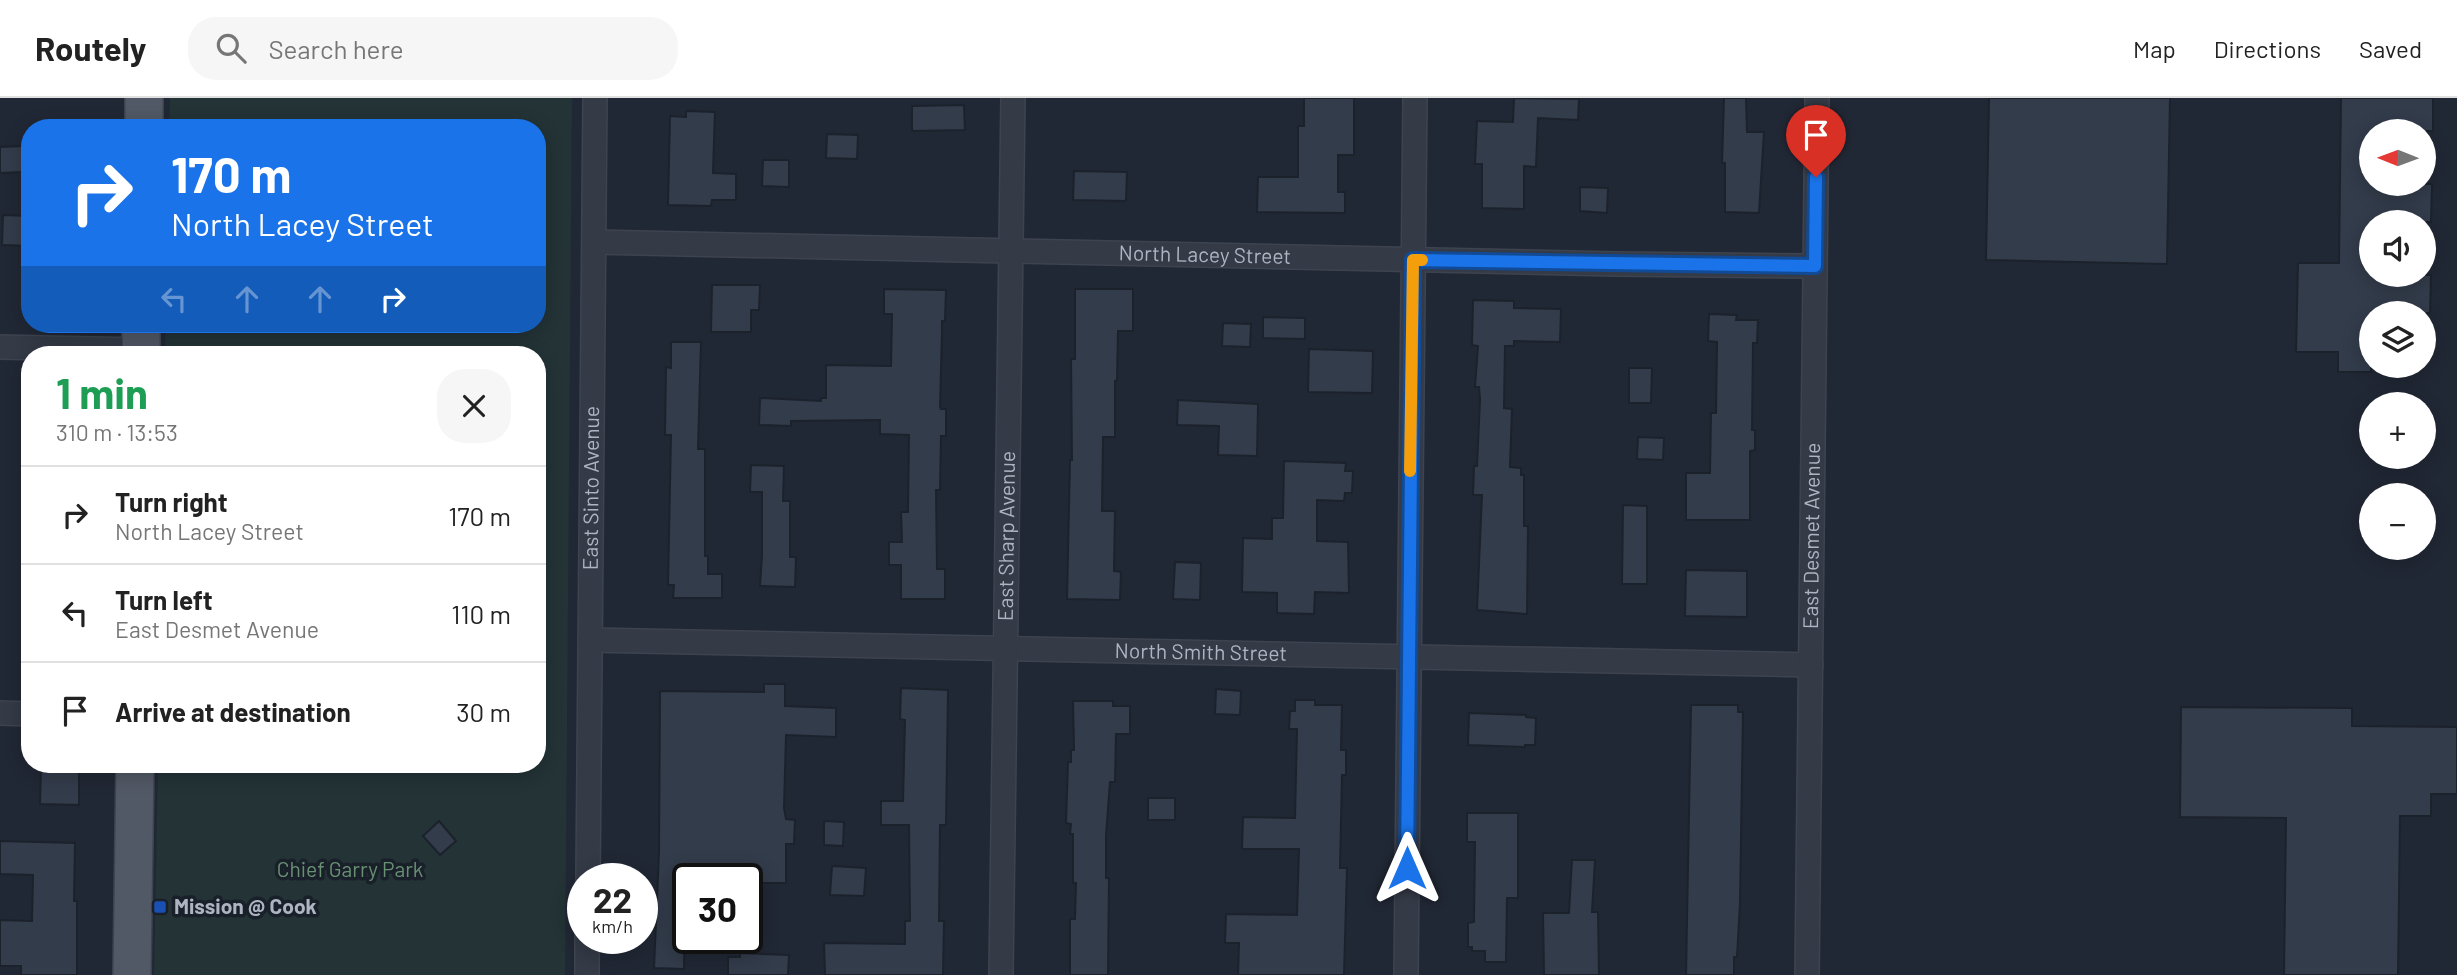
<!DOCTYPE html>
<html lang="en">
<head>
<meta charset="utf-8">
<style>
  body { margin:0; font-family:Barlow,sans-serif; background:#f6f6f6; color:#222; height:100vh; display:flex; flex-direction:column; font-size:26px; white-space:nowrap }
  * { box-sizing:border-box; margin:0 }
  p { font-size:23px; color:#767676 }
  .icon { flex:none; width:38px; height:38px; fill:none; stroke:currentColor; stroke-width:2; stroke-linecap:round; stroke-linejoin:round }
  .map { position:relative; flex:1; overflow:hidden }
  .sheet { position:absolute; left:21px; top:248px; width:525px; height:427px; display:flex; flex-direction:column; background:#fff; border-radius:28px; box-shadow:0 4px 18px #0003 }
  .sheet>* { flex:none }
  .banner { position:absolute; left:21px; top:21px; width:525px; height:214px; border-radius:28px; box-shadow:0 4px 18px #0003; background:#1a73e8; color:#fff; overflow:hidden }
  .needle { width:46px; rotate:271deg }
  .tools { position:absolute; left:2359px; top:21px; display:grid; gap:14px }
  .tools a { display:grid; place-items:center; width:77px; height:77px; border-radius:50%; background:#fff; box-shadow:0 4px 18px #0003; font-size:35px }
  .speed { position:absolute; left:567px; top:765px; display:flex; gap:14px; font-size:35px; font-weight:700; text-align:center }
  .speed>* { display:grid; place-content:center; width:91px; height:91px; border-radius:50%; background:#fff; box-shadow:0 4px 18px #0003; line-height:1 }
  .speed small { font-size:18px; font-weight:400 }
  .speed .limit { border:4px solid #111; border-radius:10px; background:#fff; color:#111 }
  .pin { position:absolute; display:grid; place-items:center; width:60px; height:60px; color:#fff; margin:-72px -30px; border-radius:50% 50% 50% 0; rotate:-45deg; box-shadow:0 0 7px #0007 }
  .pin .icon { rotate:45deg }
  .me { position:absolute; width:77px; margin:-38px; rotate:0deg; stroke-linejoin:round; filter:drop-shadow(0 0 5px #0008) }
  .turn { display:flex; align-items:center; gap:24px; height:147px; padding:0 35px; font-size:32px }
  .turn .icon { width:91px; height:91px; stroke-width:2.5 }
  .turn b { display:block; font-size:49px; line-height:60px }
  .lanes { display:flex; align-items:center; height:66px; padding:0 35px; background:#0003; justify-content:center; gap:35px; direction:ltr }
  .lanes .off { opacity:.35 }
  .round { display:grid; place-items:center; flex:none; width:74px; height:74px; border-radius:28px; background:#f6f6f6 }
  .headline { display:flex; align-items:center; justify-content:space-between; height:119px; padding:0 35px }
  h1 { font-size:42px; font-weight:700; line-height:52px; color:#1e9e55 }
  ul { padding:0; list-style:none }
  li { display:flex; align-items:center; gap:21px; height:98px; padding:0 35px; border-top:2px solid #e0e0e0 }
  li div { flex:1 }
  li b { display:block; font-size:26px }
  li em { font-style:normal }
  header { display:flex; align-items:center; gap:42px; box-sizing:border-box; height:98px; padding:0 35px; background:#fff; border-bottom:2px solid #e0e0e0 }
  header strong { font-size:33px }
  nav { display:flex; gap:38px; margin-inline-start:auto; font-size:24px }
  .search { width:490px; height:63px; background:#f6f6f6; display:flex; align-items:center; gap:18px; box-sizing:border-box; padding:0 24px; border-radius:28px; color:#767676; font-size:26px }
  .map>svg:first-child { display:block }
  .green { fill:#233336 }
  .building { fill:#333c4b; stroke:#1c222c; stroke-width:2 }
  .lines { fill:none; stroke-linecap:round; stroke-linejoin:round }
  .minor-casing { stroke:#3e444f; stroke-width:26 }
  .primary-casing { stroke:#3e444f; stroke-width:40 }
  .minor { stroke:#343a46; stroke-width:23 }
  .primary { stroke:#525966; stroke-width:37 }
  .route-casing { stroke:#114b97; stroke-width:18 }
  .route { stroke:#1a73e8; stroke-width:12 }
  .slow { stroke:#f59e0b; stroke-width:12 }
  .transit-dot { fill:#1a4fb4; stroke:#1a202a; stroke-width:2.5 }
  .labels { text-anchor:middle; stroke-width:7; stroke-linejoin:round; paint-order:stroke }
  .street-label { font-size:21px; fill:#aeb5c2; stroke:#1a202a }
  .park-label { font-size:21px; fill:#689173; stroke:#1a202a }
  .poi-label { font-size:21px; font-weight:bold; fill:#aeb5c2; stroke:#1a202a; text-anchor:start }
</style>
</head>
<body>
<header>
<strong>Routely</strong>
<div class="search"><svg class="icon" aria-label="search" viewBox="0 0 24 24"><circle cx="10" cy="10" r="6"/><path d="M15 15l6 6"/></svg>Search here</div>
<nav><a>Map</a><a>Directions</a><a>Saved</a></nav>
</header>
<div class="map">
<svg width="2457" height="877" viewBox="0 0 2457 877">
  <rect width="100%" height="100%" fill="#212835"/>
  <path class="green" d="M 170,0 L 572,0 L 565,877 L 154,877 L 158,667 L 537,667 L 537,257 L 165,257 L 166,226 L 537,226 L 537,30 L 169,30 Z"/>
  <path class="building" d="M 1304,0 L 1354,0 L 1354,57 L 1338,57 L 1338,94 L 1345,94 L 1345,115 L 1257,114 L 1258,79 L 1298,79 L 1298,28 L 1304,28 Z
    M 1514,0 L 1579,1 L 1578,22 L 1538,20 L 1536,69 L 1524,68 L 1524,111 L 1482,110 L 1482,66 L 1475,66 L 1477,23 L 1513,24 Z
    M 1724,0 L 1746,0 L 1747,34 L 1764,34 L 1759,115 L 1725,114 L 1725,65 L 1722,65 Z
    M 1989,0 L 2170,0 L 2167,166 L 1986,162 Z
    M 2341,0 L 2433,0 L 2433,33 L 2371,33 L 2371,86 L 2432,86 L 2431,124 L 2371,124 L 2371,177 L 2431,177 L 2430,215 L 2371,215 L 2371,274 L 2338,274 L 2338,254 L 2296,254 L 2298,165 L 2339,165 Z
    M 964,7 L 965,32 L 912,33 L 912,8 Z
    M 686,13 L 715,14 L 713,75 L 736,76 L 736,102 L 712,102 L 711,108 L 668,107 L 670,18 L 686,19 Z
    M 827,36 L 858,37 L 857,61 L 826,60 Z
    M 22,48 L 23,74 L 0,75 L 0,49 Z
    M 763,62 L 789,62 L 789,89 L 762,88 Z
    M 1074,73 L 1127,74 L 1126,103 L 1073,102 Z
    M 1580,89 L 1608,90 L 1607,115 L 1580,113 Z
    M 3,117 L 30,118 L 30,148 L 2,147 Z
    M 712,187 L 760,187 L 759,212 L 751,212 L 751,234 L 711,234 Z
    M 884,191 L 946,192 L 945,223 L 942,223 L 942,234 L 940,309 L 941,311 L 946,311 L 946,338 L 941,338 L 940,392 L 936,392 L 937,471 L 945,471 L 945,501 L 901,501 L 901,467 L 889,467 L 889,444 L 902,444 L 901,414 L 908,414 L 909,337 L 880,336 L 880,322 L 791,323 L 791,328 L 759,327 L 760,300 L 821,303 L 821,300 L 826,300 L 826,267 L 891,268 L 892,216 L 884,216 Z
    M 1075,191 L 1133,191 L 1133,233 L 1118,233 L 1117,283 L 1115,283 L 1115,339 L 1103,339 L 1102,413 L 1115,413 L 1114,473 L 1121,474 L 1120,502 L 1067,501 L 1070,362 L 1072,362 L 1071,261 L 1075,261 Z
    M 1473,202 L 1514,203 L 1514,210 L 1561,211 L 1560,244 L 1514,243 L 1514,248 L 1505,248 L 1504,310 L 1512,311 L 1510,369 L 1521,370 L 1521,377 L 1524,377 L 1524,428 L 1528,428 L 1527,516 L 1477,512 L 1482,397 L 1473,397 L 1474,368 L 1477,368 L 1480,301 L 1479,289 L 1475,289 L 1478,248 L 1472,247 Z
    M 1709,216 L 1737,217 L 1736,222 L 1758,222 L 1757,245 L 1753,245 L 1752,332 L 1755,332 L 1755,352 L 1750,353 L 1750,422 L 1686,422 L 1686,375 L 1710,375 L 1711,315 L 1716,315 L 1717,244 L 1708,243 Z
    M 1263,219 L 1305,220 L 1305,241 L 1263,240 Z
    M 1223,225 L 1251,226 L 1250,249 L 1222,248 Z
    M 671,244 L 701,244 L 698,351 L 705,351 L 705,458 L 708,458 L 708,476 L 722,476 L 722,500 L 673,500 L 674,487 L 668,487 L 671,337 L 665,337 L 666,269 L 671,270 Z
    M 1309,251 L 1373,253 L 1372,295 L 1308,294 Z
    M 1629,270 L 1652,270 L 1651,305 L 1629,305 Z
    M 1178,302 L 1258,306 L 1257,358 L 1218,357 L 1219,328 L 1177,327 Z
    M 1638,339 L 1664,340 L 1663,362 L 1637,361 Z
    M 1284,363 L 1346,365 L 1345,373 L 1353,373 L 1352,395 L 1345,395 L 1344,403 L 1317,402 L 1317,443 L 1348,444 L 1349,495 L 1315,494 L 1314,516 L 1277,515 L 1277,495 L 1242,494 L 1243,440 L 1272,441 L 1272,420 L 1283,420 Z
    M 751,367 L 784,368 L 783,403 L 790,403 L 790,459 L 796,459 L 795,489 L 760,488 L 762,458 L 762,394 L 750,394 Z
    M 1623,407 L 1647,408 L 1647,486 L 1622,486 Z
    M 1175,464 L 1201,465 L 1200,502 L 1173,501 Z
    M 1686,472 L 1747,473 L 1747,519 L 1685,518 Z
    M 764,586 L 785,586 L 785,608 L 836,610 L 836,639 L 786,637 L 784,710 L 786,721 L 795,722 L 794,746 L 786,746 L 786,785 L 747,785 L 747,780 L 688,780 L 688,793 L 685,792 L 684,871 L 654,870 L 659,754 L 660,593 L 764,594 Z
    M 901,590 L 948,592 L 946,727 L 940,727 L 939,823 L 944,823 L 943,877 L 825,877 L 824,845 L 905,846 L 905,823 L 910,823 L 909,727 L 881,727 L 881,703 L 903,703 L 905,622 L 900,621 Z
    M 1216,591 L 1241,593 L 1240,617 L 1215,616 Z
    M 1295,602 L 1315,602 L 1315,607 L 1342,607 L 1341,652 L 1346,652 L 1346,677 L 1342,677 L 1340,770 L 1347,770 L 1344,877 L 1238,877 L 1239,845 L 1225,845 L 1226,816 L 1297,817 L 1299,751 L 1242,751 L 1243,719 L 1295,720 L 1297,631 L 1289,631 L 1290,613 L 1295,613 Z
    M 1073,603 L 1113,603 L 1113,608 L 1130,608 L 1130,636 L 1116,636 L 1115,684 L 1110,684 L 1106,738 L 1106,780 L 1109,780 L 1108,877 L 1070,877 L 1070,821 L 1075,821 L 1076,785 L 1073,785 L 1073,736 L 1070,736 L 1071,726 L 1066,725 L 1068,664 L 1071,664 L 1071,652 L 1074,652 Z
    M 1691,607 L 1738,607 L 1738,614 L 1743,614 L 1740,805 L 1737,859 L 1734,859 L 1734,877 L 1686,877 Z
    M 2181,609 L 2352,610 L 2352,628 L 2457,629 L 2457,696 L 2431,696 L 2431,718 L 2400,718 L 2398,877 L 2284,877 L 2286,720 L 2180,719 Z
    M 1469,615 L 1526,617 L 1526,619 L 1536,620 L 1535,647 L 1525,647 L 1525,649 L 1468,647 Z
    M 41,669 L 79,670 L 79,707 L 40,706 Z
    M 1148,700 L 1175,700 L 1175,722 L 1148,722 Z
    M 1467,715 L 1518,715 L 1518,800 L 1507,800 L 1506,864 L 1485,864 L 1485,853 L 1472,853 L 1472,849 L 1468,849 L 1468,825 L 1474,824 L 1474,821 L 1475,744 L 1467,744 Z
    M 439,723 L 456,743 L 440,757 L 423,738 Z
    M 824,723 L 844,724 L 843,748 L 824,747 Z
    M 0,743 L 75,745 L 74,803 L 77,803 L 77,877 L 21,877 L 21,868 L 0,868 L 0,822 L 32,823 L 33,777 L 0,776 Z
    M 1572,762 L 1595,762 L 1592,814 L 1598,814 L 1599,877 L 1544,877 L 1543,815 L 1569,815 Z
    M 832,768 L 866,770 L 864,798 L 830,797 Z
    M 740,855 L 789,857 L 788,877 L 728,877 L 728,859 L 740,859 Z"/>
  <g class="lines">
    <g class="minor-casing">
      <g id="minor">
        <path id="s1" d="M 594,144 L 1616,166 L 1815,168"/>
        <path d="M 0,249 L 141,252"/>
        <path id="s2" d="M 590,542 C 997,553 1404,556 1811,567"/>
        <path d="M 0,615 L 30,616"/>
        <path id="s3" d="M 588,780 L 595,0"/>
        <path d="M 587,877 L 587,840"/>
        <path id="s4" d="M 1001,877 L 1013,0"/>
        <path d="M 1406,877 L 1415,0"/>
        <path id="s5" d="M 1807,877 L 1817,0"/>
      </g>
    </g>
    <g class="primary-casing">
      <path id="primary" d="M 144,30 L 144,0
        M 141,257 L 141,226
        M 132,877 L 135,667"/>
    </g>
    <use href="#minor" class="minor"/>
    <use href="#primary" class="primary"/>
  </g>
  <g class="lines">
    <g class="route-casing">
      <path id="route" d="M 1407,770 L 1413,162 L 1815,168 L 1816,79"/>
    </g>
    <use href="#route" class="route"/>
    <path class="slow" d="M 1410,373 L 1413,162 L 1422,162"/>
  </g>
  <rect class="transit-dot" x="153" y="802" width="14" height="14" rx="3.5"/>
  <g class="labels">
    <g class="street-label">
      <text dy="7" stroke="none"><textPath href="#s1" startOffset="611">North Lacey Street</textPath></text>
      <text dy="7" stroke="none"><textPath href="#s3" startOffset="390">East Sinto Avenue</textPath></text>
      <text dy="7" stroke="none"><textPath href="#s5" startOffset="439">East Desmet Avenue</textPath></text>
      <text dy="7" stroke="none"><textPath href="#s4" startOffset="439">East Sharp Avenue</textPath></text>
      <text dy="7" stroke="none"><textPath href="#s2" startOffset="611">North Smith Street</textPath></text>
    </g>
    <g class="park-label">
      <text x="350" y="779">Chief Garry Park</text>
    </g>
    <g class="poi-label">
      <text x="174" y="816">Mission @ Cook</text>
    </g>
  </g>
</svg>
<div class="tools">
<a><svg class="needle" viewBox="-14 -14 28 28"><path d="M0-13l5 13h-10z" fill="#e53935"/><path d="M0 13l5-13h-10z" fill="#767676"/></svg></a>
<a><svg class="icon" aria-label="sound" viewBox="0 0 24 24"><path d="M4 9h4l5-4v14l-5-4H4zM17 9q2 3 0 6"/></svg></a>
<a><svg class="icon" aria-label="layers" viewBox="0 0 24 24"><path d="M12 4l9 5-9 5-9-5zM3 14l9 5 9-5"/></svg></a>
<a>+</a>
<a>−</a>
</div>
<div class="speed"><div>22<small>km/h</small></div><div class="limit">30</div></div>
<div class="pin" style="left:1816px;top:79px;background:#d93025"><svg class="icon" aria-label="arrive" viewBox="0 0 24 24"><path d="M6 21V4h12l-3 4 3 4H6"/></svg></div>
<svg class="me" style="left:1407px;top:770px" viewBox="-20 -20 40 40"><path d="M0-17L14 15 0 8-14 15z" fill="#1a73e8" stroke="#fff" stroke-width="4"/></svg>
<div class="banner">
<div class="turn"><svg class="icon" aria-label="right" viewBox="0 0 24 24"><path d="M7 20v-9h11M14 6l5 5-5 5"/></svg><div><b>170 m</b>North Lacey Street</div></div>
<div class="lanes"><svg class="icon off" aria-label="left" viewBox="0 0 24 24"><path d="M17 20v-9H6M10 6l-5 5 5 5"/></svg><svg class="icon off" aria-label="ahead" viewBox="0 0 24 24"><path d="M12 20V5M6 11l6-6 6 6"/></svg><svg class="icon off" aria-label="ahead" viewBox="0 0 24 24"><path d="M12 20V5M6 11l6-6 6 6"/></svg><svg class="icon" aria-label="right" viewBox="0 0 24 24"><path d="M7 20v-9h11M14 6l5 5-5 5"/></svg></div>
</div>
<section class="sheet">
<div class="headline"><div><h1>1 min</h1><p>310 m · 13:53</p></div><a class="round"><svg class="icon" aria-label="close" viewBox="0 0 24 24"><path d="M6 6l12 12M18 6L6 18"/></svg></a></div>
<ul>
<li><svg class="icon" aria-label="right" viewBox="0 0 24 24"><path d="M7 20v-9h11M14 6l5 5-5 5"/></svg><div><b>Turn right</b><p>North Lacey Street</p></div><em>170 m</em></li>
<li><svg class="icon" aria-label="left" viewBox="0 0 24 24"><path d="M17 20v-9H6M10 6l-5 5 5 5"/></svg><div><b>Turn left</b><p>East Desmet Avenue</p></div><em>110 m</em></li>
<li><svg class="icon" aria-label="arrive" viewBox="0 0 24 24"><path d="M6 21V4h12l-3 4 3 4H6"/></svg><div><b>Arrive at destination</b></div><em>30 m</em></li>
</ul>
</section>
</div>
</body>
</html>
